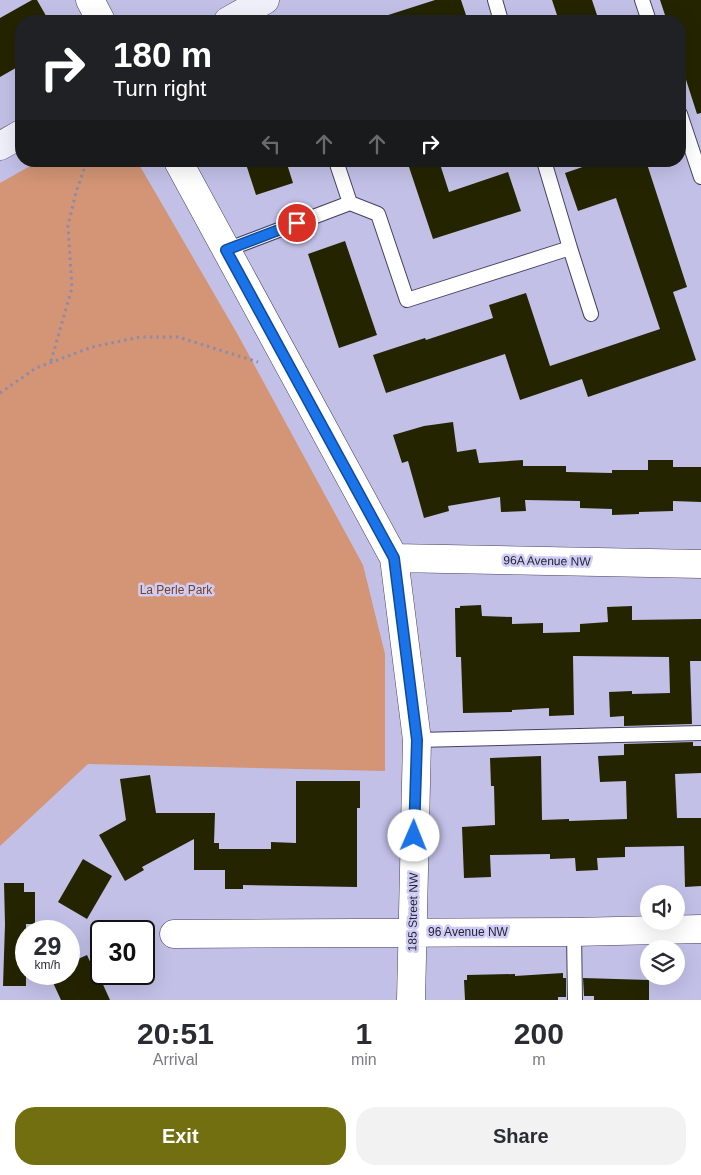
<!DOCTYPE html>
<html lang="en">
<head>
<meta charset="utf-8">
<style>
  body { margin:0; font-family:Helvetica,sans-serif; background:#f2f2f3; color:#2b2b33; height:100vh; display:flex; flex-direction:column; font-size:19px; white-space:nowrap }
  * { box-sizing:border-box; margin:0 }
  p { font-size:16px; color:#7c7c81 }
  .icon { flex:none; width:28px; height:28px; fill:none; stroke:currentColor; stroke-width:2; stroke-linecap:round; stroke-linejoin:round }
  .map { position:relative; height:1000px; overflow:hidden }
  .details { display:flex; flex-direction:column; background:#fff; flex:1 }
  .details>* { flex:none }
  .guide { position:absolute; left:15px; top:15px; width:671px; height:152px; border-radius:20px; box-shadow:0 5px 20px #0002; background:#202124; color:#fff; overflow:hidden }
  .controls { position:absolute; left:640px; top:885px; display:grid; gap:10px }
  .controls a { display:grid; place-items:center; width:45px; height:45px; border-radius:50%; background:#fff; box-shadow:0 5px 20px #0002; font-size:25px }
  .speed { position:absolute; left:15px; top:920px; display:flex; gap:10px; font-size:25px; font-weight:700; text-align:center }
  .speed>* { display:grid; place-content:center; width:65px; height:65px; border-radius:50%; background:#fff; box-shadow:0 5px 20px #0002; line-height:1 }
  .speed small { font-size:12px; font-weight:400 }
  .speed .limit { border:2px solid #111; border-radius:8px; background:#fff; color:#111 }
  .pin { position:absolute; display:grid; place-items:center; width:42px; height:42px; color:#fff; margin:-21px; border:2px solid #fff; border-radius:50%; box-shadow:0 1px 5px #0007 }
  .me { position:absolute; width:55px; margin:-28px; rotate:1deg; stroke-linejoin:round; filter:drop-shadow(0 0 4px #0008) }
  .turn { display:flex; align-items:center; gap:18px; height:105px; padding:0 15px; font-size:22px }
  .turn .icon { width:65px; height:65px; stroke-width:2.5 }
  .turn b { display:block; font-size:35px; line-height:42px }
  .lanes { display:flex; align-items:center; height:48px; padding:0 15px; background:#0003; justify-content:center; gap:25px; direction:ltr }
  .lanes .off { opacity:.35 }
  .eta { display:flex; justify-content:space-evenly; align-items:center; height:85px; text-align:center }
  .eta b { font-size:30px; font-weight:700; line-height:35px }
  .action { display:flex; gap:10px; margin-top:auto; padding:10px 15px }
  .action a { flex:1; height:58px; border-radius:20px; background:#716f10; color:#fff; font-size:20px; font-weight:700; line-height:58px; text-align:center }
  .action a+a { background:#f2f2f3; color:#2b2b33 }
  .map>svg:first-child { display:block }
  .green { fill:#d39575 }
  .building { fill:#252400 }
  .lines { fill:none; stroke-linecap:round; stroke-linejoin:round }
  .lane-casing { stroke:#444162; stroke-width:16 }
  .street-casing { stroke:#444162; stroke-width:29 }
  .secondary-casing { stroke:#444162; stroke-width:29 }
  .path { stroke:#8d8baa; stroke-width:3; stroke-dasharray:2.5 4; stroke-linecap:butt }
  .lane { stroke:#fff; stroke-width:14 }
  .street { stroke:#fff; stroke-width:28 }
  .secondary { stroke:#f0f0fb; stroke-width:28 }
  .route-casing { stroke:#114b97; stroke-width:12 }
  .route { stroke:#1a73e8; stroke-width:9 }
  .labels { text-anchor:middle; stroke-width:5; stroke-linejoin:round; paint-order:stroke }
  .street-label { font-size:12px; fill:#252433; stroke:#cfcdf5 }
  .park-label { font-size:12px; fill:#793f1e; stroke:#cfcdf5 }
</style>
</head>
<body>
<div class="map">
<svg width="701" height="1000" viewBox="0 0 701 1000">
  <rect width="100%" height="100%" fill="#c2c0e7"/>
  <path class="green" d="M 39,161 L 137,161 L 238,335 L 363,565 L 385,654 L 385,771 L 88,764 L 0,846 L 0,183 Z"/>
  <path class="building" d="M 32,0 L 37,0 L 49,21 L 21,21 L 21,65 L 0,77 L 0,18 Z
    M 435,0 L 461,0 L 468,21 L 382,21 L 382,17 Z
    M 552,0 L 592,0 L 599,21 L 559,21 Z
    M 660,0 L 701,0 L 701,113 L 697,114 L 680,61 L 680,21 L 667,21 Z
    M 245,161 L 286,161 L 293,183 L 256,195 Z
    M 407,161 L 439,161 L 449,192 L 508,172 L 521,211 L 433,239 Z
    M 600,161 L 646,161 L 687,287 L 673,292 L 696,360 L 588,397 L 582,379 L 520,400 L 505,354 L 386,393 L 373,355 L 425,338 L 426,340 L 493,318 L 489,305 L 526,293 L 550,366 L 660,329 L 616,198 L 578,211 L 565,173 Z
    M 345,241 L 377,335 L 339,348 L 308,254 Z
    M 453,422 L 457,452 L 476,449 L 479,463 L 523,460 L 523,466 L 566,466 L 566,472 L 612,473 L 612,470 L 648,470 L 648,460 L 673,460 L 673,467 L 701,467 L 701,502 L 673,501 L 673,511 L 639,512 L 639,514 L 612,515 L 612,509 L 580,508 L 580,501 L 525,500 L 526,511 L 501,512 L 500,497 L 448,506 L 449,511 L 424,518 L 408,461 L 402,463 L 393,435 L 424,426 Z
    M 481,605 L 482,616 L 512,617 L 512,624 L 543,623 L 543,633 L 580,632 L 580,624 L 608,622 L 607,607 L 632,606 L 632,620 L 701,619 L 701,661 L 690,661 L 692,724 L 624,726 L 624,716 L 610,717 L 609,692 L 632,691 L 632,694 L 670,693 L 669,657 L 573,656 L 574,715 L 549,716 L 549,708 L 512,710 L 512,712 L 463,713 L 461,657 L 456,657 L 455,608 L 460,608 L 460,606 Z
    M 693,742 L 693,746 L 701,746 L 701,773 L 675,774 L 677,818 L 701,818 L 701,886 L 685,887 L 684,846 L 625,847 L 625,857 L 597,858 L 598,870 L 576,871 L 575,858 L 550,859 L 550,854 L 490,855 L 491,877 L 464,878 L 462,827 L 495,825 L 494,786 L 491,786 L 490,758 L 541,756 L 542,820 L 569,819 L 569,821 L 627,819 L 626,781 L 600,782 L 598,756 L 624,755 L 624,744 Z
    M 150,775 L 156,813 L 215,813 L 214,843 L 219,843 L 219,849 L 271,849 L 271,842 L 296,843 L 296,781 L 360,781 L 360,808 L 357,808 L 357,887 L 243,885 L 243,889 L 225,889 L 225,870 L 194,870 L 194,839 L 142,867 L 144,870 L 125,881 L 99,835 L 126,820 L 120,779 Z
    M 83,859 L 112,876 L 87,919 L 58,902 Z
    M 4,883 L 24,883 L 24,892 L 35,892 L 35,924 L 26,924 L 26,986 L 3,986 L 5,924 Z
    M 87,955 L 94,970 L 96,969 L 110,1000 L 61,1000 L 49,974 L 69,974 L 69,963 Z
    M 563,973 L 563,978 L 566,978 L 566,997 L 558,997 L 558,1000 L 465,1000 L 464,980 L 467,980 L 467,975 L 515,974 L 515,976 Z
    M 583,978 L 649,980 L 649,1000 L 594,1000 L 594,996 L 584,996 Z"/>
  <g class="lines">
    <g class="lane-casing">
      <path id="lane" d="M 495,0 L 501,21
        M 642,0 L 649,21
        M 680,114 L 701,177
        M 544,161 L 570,248
        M 350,203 L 378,214 L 407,300 L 570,248 L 591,314
        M 226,250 L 350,203 L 336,161
        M 417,740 L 701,733
        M 574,932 L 575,1000"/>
    </g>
    <g class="street-casing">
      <path id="street" d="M 90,0 L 101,21
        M 178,161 L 394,558 L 417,740 L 411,1000
        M 394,558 L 701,564
        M 174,934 L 574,932 L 701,929"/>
    </g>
    <g class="secondary-casing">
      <path id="secondary" d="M 228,21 L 265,0
        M 0,146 L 21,134"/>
    </g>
    <path class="path" d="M 51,361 L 72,288 L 68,226 L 76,192 L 87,161
      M 0,393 L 36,368 L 92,347 L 140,337 L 178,337 L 258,362"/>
    <use href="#lane" class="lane"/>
    <use href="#street" class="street"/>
    <use href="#secondary" class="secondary"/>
  </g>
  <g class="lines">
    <g class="route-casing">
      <path id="route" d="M 297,223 L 226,250 L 394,558 L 417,740 L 414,836"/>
    </g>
    <use href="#route" class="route"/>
  </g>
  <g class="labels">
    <g class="street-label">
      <text transform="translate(547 561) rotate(1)" y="4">96A Avenue NW</text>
      <text transform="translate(413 912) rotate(-89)" y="4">185 Street NW</text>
      <text x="468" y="936">96 Avenue NW</text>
    </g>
    <g class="park-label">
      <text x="176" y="594">La Perle Park</text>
    </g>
  </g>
</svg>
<div class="controls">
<a><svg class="icon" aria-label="sound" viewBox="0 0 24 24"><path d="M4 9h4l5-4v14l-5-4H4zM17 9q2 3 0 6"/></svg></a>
<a><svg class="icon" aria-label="layers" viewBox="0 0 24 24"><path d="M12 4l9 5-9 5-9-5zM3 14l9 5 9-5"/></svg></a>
</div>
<div class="speed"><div>29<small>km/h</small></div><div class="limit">30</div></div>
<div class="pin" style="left:297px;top:223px;background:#d93025"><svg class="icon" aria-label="arrive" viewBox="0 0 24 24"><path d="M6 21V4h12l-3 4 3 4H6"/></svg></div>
<svg class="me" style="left:414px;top:836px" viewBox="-20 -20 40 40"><circle r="19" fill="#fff"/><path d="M0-13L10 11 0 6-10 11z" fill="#1a73e8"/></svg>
<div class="guide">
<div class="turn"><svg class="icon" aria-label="right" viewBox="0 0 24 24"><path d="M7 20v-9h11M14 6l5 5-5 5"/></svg><div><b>180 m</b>Turn right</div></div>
<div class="lanes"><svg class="icon off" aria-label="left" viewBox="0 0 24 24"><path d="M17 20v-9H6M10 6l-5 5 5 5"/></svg><svg class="icon off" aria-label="ahead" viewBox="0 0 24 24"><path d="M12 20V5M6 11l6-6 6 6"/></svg><svg class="icon off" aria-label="ahead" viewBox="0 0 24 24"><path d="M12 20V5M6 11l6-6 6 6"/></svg><svg class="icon" aria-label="right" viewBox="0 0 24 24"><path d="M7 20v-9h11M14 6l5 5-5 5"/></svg></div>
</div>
</div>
<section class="details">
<div class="eta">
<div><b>20:51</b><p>Arrival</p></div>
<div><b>1</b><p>min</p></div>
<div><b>200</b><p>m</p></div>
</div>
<div class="action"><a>Exit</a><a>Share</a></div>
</section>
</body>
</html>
